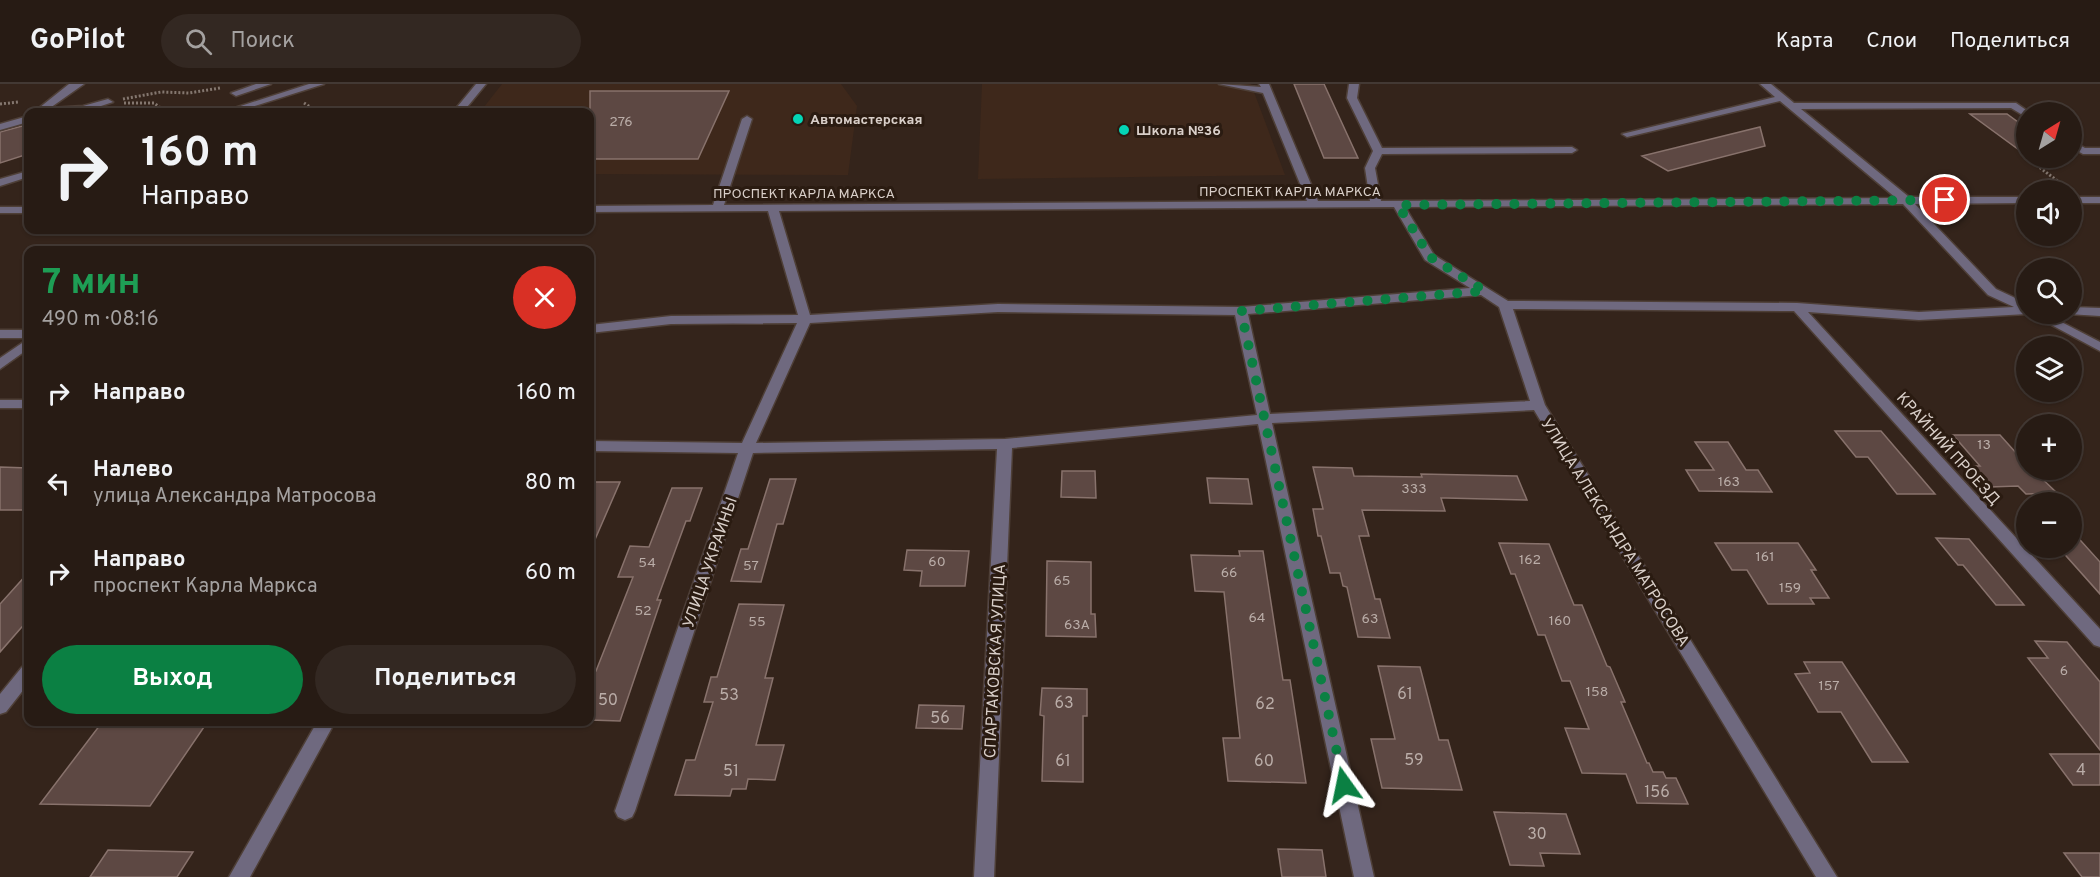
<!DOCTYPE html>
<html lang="ru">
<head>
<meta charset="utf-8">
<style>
  body { margin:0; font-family:Overpass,sans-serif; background:#332822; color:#f1f3f6; height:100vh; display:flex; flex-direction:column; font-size:22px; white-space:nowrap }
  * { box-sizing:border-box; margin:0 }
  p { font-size:20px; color:#a4a1a0 }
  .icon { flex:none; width:33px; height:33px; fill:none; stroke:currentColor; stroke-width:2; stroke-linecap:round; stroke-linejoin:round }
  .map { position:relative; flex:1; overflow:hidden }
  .panel { position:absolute; left:24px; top:162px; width:570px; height:480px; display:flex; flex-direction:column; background:#271b14; border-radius:12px; box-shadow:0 2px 4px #0004,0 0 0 2px #433934 }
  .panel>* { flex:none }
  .banner { position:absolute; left:24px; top:24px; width:570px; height:126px; border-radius:12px; box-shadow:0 2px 4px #0004,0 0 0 2px #433934; background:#271b14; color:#f1f3f6; overflow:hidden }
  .needle { width:39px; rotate:37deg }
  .buttons { position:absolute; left:2016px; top:18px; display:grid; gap:12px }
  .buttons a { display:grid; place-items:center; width:66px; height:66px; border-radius:50%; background:#271b14; box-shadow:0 2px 4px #0004,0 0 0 2px #433934; font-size:30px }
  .pin { position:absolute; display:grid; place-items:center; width:51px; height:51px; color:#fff; margin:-26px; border:3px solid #fff; border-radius:50%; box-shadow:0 2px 6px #0007 }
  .me { position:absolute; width:66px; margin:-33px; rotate:348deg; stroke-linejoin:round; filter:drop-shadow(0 0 4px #0008) }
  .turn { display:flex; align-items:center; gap:21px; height:126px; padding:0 18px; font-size:27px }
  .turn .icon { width:78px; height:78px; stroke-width:2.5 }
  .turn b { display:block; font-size:42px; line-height:51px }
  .round { display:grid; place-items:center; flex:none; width:63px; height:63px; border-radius:32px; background:#332822 }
  .head { display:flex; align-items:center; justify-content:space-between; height:102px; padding:0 18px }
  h1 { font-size:36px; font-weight:700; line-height:45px; color:#1e9e55 }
  .action { display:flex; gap:12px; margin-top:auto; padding:12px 18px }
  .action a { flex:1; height:69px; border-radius:36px; background:#0b8043; color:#fff; font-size:24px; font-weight:700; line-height:69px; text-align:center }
  .action a+a { background:#332822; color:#f1f3f6 }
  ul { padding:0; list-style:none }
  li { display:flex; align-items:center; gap:18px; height:90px; padding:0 18px }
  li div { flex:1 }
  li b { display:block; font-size:22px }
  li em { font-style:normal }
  header { display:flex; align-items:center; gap:36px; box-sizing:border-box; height:84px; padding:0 30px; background:#271b14; border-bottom:2px solid #433934 }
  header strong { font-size:28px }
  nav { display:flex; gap:33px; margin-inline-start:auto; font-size:21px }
  .search { width:420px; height:54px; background:#332822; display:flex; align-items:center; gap:15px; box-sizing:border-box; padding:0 21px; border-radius:33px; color:#a4a1a0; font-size:22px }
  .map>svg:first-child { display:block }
  .built { fill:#3e281b }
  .building { fill:#5d4843; stroke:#88726c; stroke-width:1.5 }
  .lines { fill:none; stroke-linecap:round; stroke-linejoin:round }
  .minor-casing { stroke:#4e3f37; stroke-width:3 }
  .path { stroke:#84776f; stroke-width:3; stroke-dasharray:2 2; stroke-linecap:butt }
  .minor { fill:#6f697f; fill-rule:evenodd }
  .route { stroke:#0b8043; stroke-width:10; stroke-dasharray:0 18 }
  .poi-dot { fill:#04d5b6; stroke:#2a1b11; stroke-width:2 }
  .labels { text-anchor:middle; stroke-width:6; stroke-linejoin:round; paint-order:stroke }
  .far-poi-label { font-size:14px; font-weight:bold; fill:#d9cfc9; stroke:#2a1b11; text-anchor:start }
  .number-label { font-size:14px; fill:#baada8 }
  .far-street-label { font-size:14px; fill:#d9cfc9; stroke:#2a1b11 }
  .street-label { font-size:16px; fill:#d9cfc9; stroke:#2a1b11 }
  .near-number-label { font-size:16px; fill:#baada8 }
</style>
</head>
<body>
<header>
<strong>GoPilot</strong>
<div class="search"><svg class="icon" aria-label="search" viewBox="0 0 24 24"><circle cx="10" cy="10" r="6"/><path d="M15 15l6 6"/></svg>Поиск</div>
<nav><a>Карта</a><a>Слои</a><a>Поделиться</a></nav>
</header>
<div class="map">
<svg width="2100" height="793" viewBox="0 0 2100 793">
  <rect width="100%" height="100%" fill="#34241b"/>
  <path class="built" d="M 502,0 L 841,0 L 857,22 L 848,91 L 590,90 L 590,28 L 480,28 Z
    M 982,0 L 1251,0 L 1285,91 L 978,95 Z"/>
  <path class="building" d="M 1294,0 L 1324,0 L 1358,74 L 1324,74 Z
    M 590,7 L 729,7 L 698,75 L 590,75 Z
    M 1970,30 L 2007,30 L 2026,44 L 2026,71 Z
    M 22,42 L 28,48 L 28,70 L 0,79 L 0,48 Z
    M 1760,43 L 1765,62 L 1668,87 L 1642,72 Z
    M 1835,347 L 1881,347 L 1935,410 L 1897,410 L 1868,373 L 1856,373 Z
    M 1953,351 L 2000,351 L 2026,380 L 2026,386 L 2033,386 L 2057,409 L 2026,410 L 2018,402 L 1989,403 L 1969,382 L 1980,382 Z
    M 1695,358 L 1728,358 L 1746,386 L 1758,386 L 1772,408 L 1699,407 L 1686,386 L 1714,386 Z
    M 0,383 L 28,384 L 28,426 L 0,426 Z
    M 1313,383 L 1352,384 L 1354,392 L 1422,393 L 1421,390 L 1517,392 L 1527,416 L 1446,414 L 1441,414 L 1445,427 L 1362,426 L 1369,452 L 1359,452 L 1375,515 L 1380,515 L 1390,554 L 1358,553 L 1347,503 L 1343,502 L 1340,489 L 1330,489 L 1321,452 L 1318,452 L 1313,425 L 1323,425 Z
    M 1062,387 L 1095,387 L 1096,414 L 1061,413 Z
    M 1207,394 L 1248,395 L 1252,420 L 1210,419 Z
    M 770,395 L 796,395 L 783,440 L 777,440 L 761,498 L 731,497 L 741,465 L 748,465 Z
    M 590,398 L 620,398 L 590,467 Z
    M 672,404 L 702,404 L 690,437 L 686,437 L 657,516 L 661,516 L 620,637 L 590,636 L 590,587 L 596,587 L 633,493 L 618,493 L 630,462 L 649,463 Z
    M 2072,447 L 2100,478 L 2100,510 L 2059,464 L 2072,464 Z
    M 1936,454 L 1969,455 L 2024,521 L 1996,521 L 1963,481 L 1958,481 Z
    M 1499,459 L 1549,460 L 1574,521 L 1582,521 L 1607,582 L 1610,583 L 1625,618 L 1621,618 L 1647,679 L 1649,679 L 1653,688 L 1663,688 L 1666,694 L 1676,694 L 1688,720 L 1637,719 L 1626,690 L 1582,689 L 1565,644 L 1589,645 L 1570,597 L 1562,597 L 1545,551 L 1538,551 L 1515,490 L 1511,490 Z
    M 1715,459 L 1798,459 L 1816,486 L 1811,486 L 1829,514 L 1810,514 L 1814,520 L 1768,520 L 1747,486 L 1732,486 Z
    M 907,466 L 969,467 L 965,502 L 920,502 L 922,487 L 904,486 Z
    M 1239,467 L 1263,467 L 1283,596 L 1290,596 L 1306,699 L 1228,697 L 1223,654 L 1240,654 L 1224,508 L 1195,507 L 1191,471 L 1240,472 Z
    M 1047,477 L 1091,478 L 1091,530 L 1095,530 L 1096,553 L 1046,552 Z
    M 28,489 L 28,536 L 0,568 L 0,520 Z
    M 739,520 L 784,521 L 765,594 L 773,594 L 756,661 L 784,661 L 775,696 L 748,695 L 746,705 L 732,705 L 730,712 L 675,711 L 686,676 L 695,676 L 713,618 L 704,618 L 711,593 L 717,593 Z
    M 2035,557 L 2067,558 L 2100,598 L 2100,666 L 2028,574 L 2048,574 Z
    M 1804,578 L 1842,578 L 1908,678 L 1872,678 L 1841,628 L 1818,628 L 1795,590 L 1810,589 Z
    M 1378,582 L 1420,583 L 1439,656 L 1448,656 L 1462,706 L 1382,704 L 1371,655 L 1395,655 Z
    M 1042,604 L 1087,605 L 1087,632 L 1083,632 L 1083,698 L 1042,697 L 1044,632 L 1040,631 Z
    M 919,621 L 964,622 L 962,645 L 916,644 Z
    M 100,641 L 204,643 L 150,722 L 40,720 Z
    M 2050,670 L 2100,670 L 2100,701 L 2073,701 Z
    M 1494,728 L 1566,730 L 1580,770 L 1540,769 L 1544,782 L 1510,781 Z
    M 1278,765 L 1322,766 L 1326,793 L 1282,793 Z
    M 108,766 L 193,768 L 177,793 L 90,793 Z
    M 2064,769 L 2100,769 L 2100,793 L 2082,793 Z"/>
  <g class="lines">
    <g class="minor-casing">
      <path id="minor" d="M 69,0 L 84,0 L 50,24 L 83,22 L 108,15 L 113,18 L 83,28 L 34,28 Z
        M 256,0 L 271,0 L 236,12 L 231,9 Z
        M 309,0 L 324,0 L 236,28 L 222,28 Z
        M 476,0 L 486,0 L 463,28 L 453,28 Z
        M 1219,0 L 1261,3 L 1259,0 L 1269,0 L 1318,117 L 1370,117 L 1365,84 L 1373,67 L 1347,14 L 1349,0 L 1359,0 L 1357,14 L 1382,64 L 1572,63 L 1577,66 L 1572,69 L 1382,70 L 1375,84 L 1381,117 L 1896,114 L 1780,17 L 1627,53 L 1622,50 L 1775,13 L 1760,0 L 1771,0 L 1794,19 L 2016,19 L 2029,28 L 2026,28 L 2026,33 L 2011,24 L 1801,25 L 1909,113 L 2026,113 L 2026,119 L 1915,120 L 1996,205 L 2026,219 L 2027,230 L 1919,236 L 1808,228 L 2100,545 L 2100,563 L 2094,561 L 1794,227 L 1513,225 L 1545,321 L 1837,793 L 1816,793 L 1534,326 L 1272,339 L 1374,793 L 1354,793 L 1258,340 L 1012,364 L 994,793 L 974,793 L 997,365 L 753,369 L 635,727 L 632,733 L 625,736 L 618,733 L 615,727 L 738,369 L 590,367 L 590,357 L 742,359 L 797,239 L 671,240 L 590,249 L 590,241 L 671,232 L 798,231 L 768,127 L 590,128 L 590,122 L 713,121 L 742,35 L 747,32 L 752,35 L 724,121 L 1307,117 L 1263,9 ZM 1903,120 L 1988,211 L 2014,223 L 1919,228 L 1797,219 L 1508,217 L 1434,171 L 1405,123 ZM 1394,123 L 1425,176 L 1470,204 L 1241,223 L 998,220 L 810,231 L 779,127 ZM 1481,211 L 1499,223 L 1530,317 L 1270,330 L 1248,230 ZM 998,228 L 1235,231 L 1257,331 L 1005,355 L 756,359 L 810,239 Z
        M 28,32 L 28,38 L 0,46 L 0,40 Z
        M 2072,57 L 2085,64 L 2100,64 L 2100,70 L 2083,70 L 2072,64 Z
        M 28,87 L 28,93 L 0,102 L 0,95 Z
        M 2072,113 L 2100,113 L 2100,119 L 2072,119 Z
        M 0,123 L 28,123 L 28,129 L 0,129 Z
        M 2072,223 L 2100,224 L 2100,232 L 2068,230 L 2072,230 Z
        M 2031,230 L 2046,230 L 2100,258 L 2100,267 Z
        M 0,246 L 28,246 L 28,254 L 0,254 Z
        M 28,255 L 28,265 L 0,285 L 0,274 Z
        M 0,316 L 28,316 L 28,324 L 0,324 Z
        M 28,581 L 28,600 L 6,628 L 0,630 L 0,610 L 22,583 Z
        M 317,638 L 335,638 L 250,793 L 229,793 Z"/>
    </g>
    <path class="path" d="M 123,15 L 161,8 L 189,9 L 220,4
      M 124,19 L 154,19 L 166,28
      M 304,19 L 318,28
      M 0,20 L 19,18
      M 2027,74 L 2059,98"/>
    <use href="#minor" class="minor"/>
  </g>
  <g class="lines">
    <path class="route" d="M 1344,701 L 1241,227 L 1485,207 L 1430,173 L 1398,121 L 1945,116"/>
  </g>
  <g class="poi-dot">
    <circle cx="798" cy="35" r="6"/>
    <circle cx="1124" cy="46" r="6"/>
  </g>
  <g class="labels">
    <g class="far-poi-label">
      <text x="810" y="40">Автомастерская</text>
      <text x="1136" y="51">Школа №36</text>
    </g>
    <g class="number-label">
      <text x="621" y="42">276</text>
      <text x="1984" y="365">13</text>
      <text x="1729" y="402">163</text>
      <text x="1414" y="409">333</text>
      <text x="1765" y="477">161</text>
      <text x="1530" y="480">162</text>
      <text x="937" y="482">60</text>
      <text x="647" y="483">54</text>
      <text x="751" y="486">57</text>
      <text x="1229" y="493">66</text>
      <text x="1062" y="501">65</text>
      <text x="1790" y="508">159</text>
      <text x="643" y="531">52</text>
      <text x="1257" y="538">64</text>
      <text x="1370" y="539">63</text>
      <text x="1560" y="541">160</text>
      <text x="757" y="542">55</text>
      <text x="1077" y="545">63А</text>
      <text x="2064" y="591">6</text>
      <text x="1829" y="606">157</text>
      <text x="1597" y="612">158</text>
    </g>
    <g class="far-street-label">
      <text x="1290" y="112">ПРОСПЕКТ КАРЛА МАРКСА</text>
      <text x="804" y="114">ПРОСПЕКТ КАРЛА МАРКСА</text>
    </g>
    <g class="street-label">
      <text transform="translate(1949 364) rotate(48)" y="6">КРАЙНИЙ ПРОЕЗД</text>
      <text transform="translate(1616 448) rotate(58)" y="6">УЛИЦА АЛЕКСАНДРА МАТРОСОВА</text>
      <text transform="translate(709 478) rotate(-71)" y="6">УЛИЦА УКРАИНЫ</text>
      <text transform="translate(994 577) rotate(-87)" y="6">СПАРТАКОВСКАЯ УЛИЦА</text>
    </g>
    <g class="near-number-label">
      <text x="1405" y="615">61</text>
      <text x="729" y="616">53</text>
      <text x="608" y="621">50</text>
      <text x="1064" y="624">63</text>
      <text x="1265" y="625">62</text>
      <text x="940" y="639">56</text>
      <text x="1414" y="681">59</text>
      <text x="1063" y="682">61</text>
      <text x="1264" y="682">60</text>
      <text x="2081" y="691">4</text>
      <text x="731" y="692">51</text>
      <text x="1657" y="713">156</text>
      <text x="1537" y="755">30</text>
    </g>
  </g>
</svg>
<div class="buttons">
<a><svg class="needle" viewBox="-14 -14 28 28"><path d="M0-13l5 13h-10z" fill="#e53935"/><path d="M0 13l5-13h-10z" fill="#a4a1a0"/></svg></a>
<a><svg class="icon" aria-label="sound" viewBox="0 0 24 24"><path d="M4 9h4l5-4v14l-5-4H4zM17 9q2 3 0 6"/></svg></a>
<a><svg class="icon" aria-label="search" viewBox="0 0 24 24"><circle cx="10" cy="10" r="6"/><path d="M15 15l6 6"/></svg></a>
<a><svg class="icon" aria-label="layers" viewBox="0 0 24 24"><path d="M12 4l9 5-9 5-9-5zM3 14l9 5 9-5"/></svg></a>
<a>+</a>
<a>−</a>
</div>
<div class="pin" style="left:1945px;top:116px;background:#d93025"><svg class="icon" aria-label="arrive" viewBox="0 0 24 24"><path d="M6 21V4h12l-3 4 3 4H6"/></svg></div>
<svg class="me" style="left:1344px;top:701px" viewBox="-20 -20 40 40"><path d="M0-17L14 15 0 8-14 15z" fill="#0b8043" stroke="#fff" stroke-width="4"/></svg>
<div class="banner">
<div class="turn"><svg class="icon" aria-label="right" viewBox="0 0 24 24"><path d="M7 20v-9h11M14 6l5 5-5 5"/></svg><div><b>160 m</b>Направо</div></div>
</div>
<section class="panel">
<div class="head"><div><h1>7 мин</h1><p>490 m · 08:16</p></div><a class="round" style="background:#d93025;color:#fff"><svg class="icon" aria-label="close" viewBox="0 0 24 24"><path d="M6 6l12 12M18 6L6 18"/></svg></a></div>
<ul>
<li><svg class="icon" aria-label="right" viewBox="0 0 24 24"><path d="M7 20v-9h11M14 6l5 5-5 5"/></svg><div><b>Направо</b></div><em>160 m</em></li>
<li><svg class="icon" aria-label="left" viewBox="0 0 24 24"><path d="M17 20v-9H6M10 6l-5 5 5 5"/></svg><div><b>Налево</b><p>улица Александра Матросова</p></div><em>80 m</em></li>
<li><svg class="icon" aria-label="right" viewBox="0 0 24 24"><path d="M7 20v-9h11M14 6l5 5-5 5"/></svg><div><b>Направо</b><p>проспект Карла Маркса</p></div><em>60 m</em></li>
</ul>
<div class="action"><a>Выход</a><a>Поделиться</a></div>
</section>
</div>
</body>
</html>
